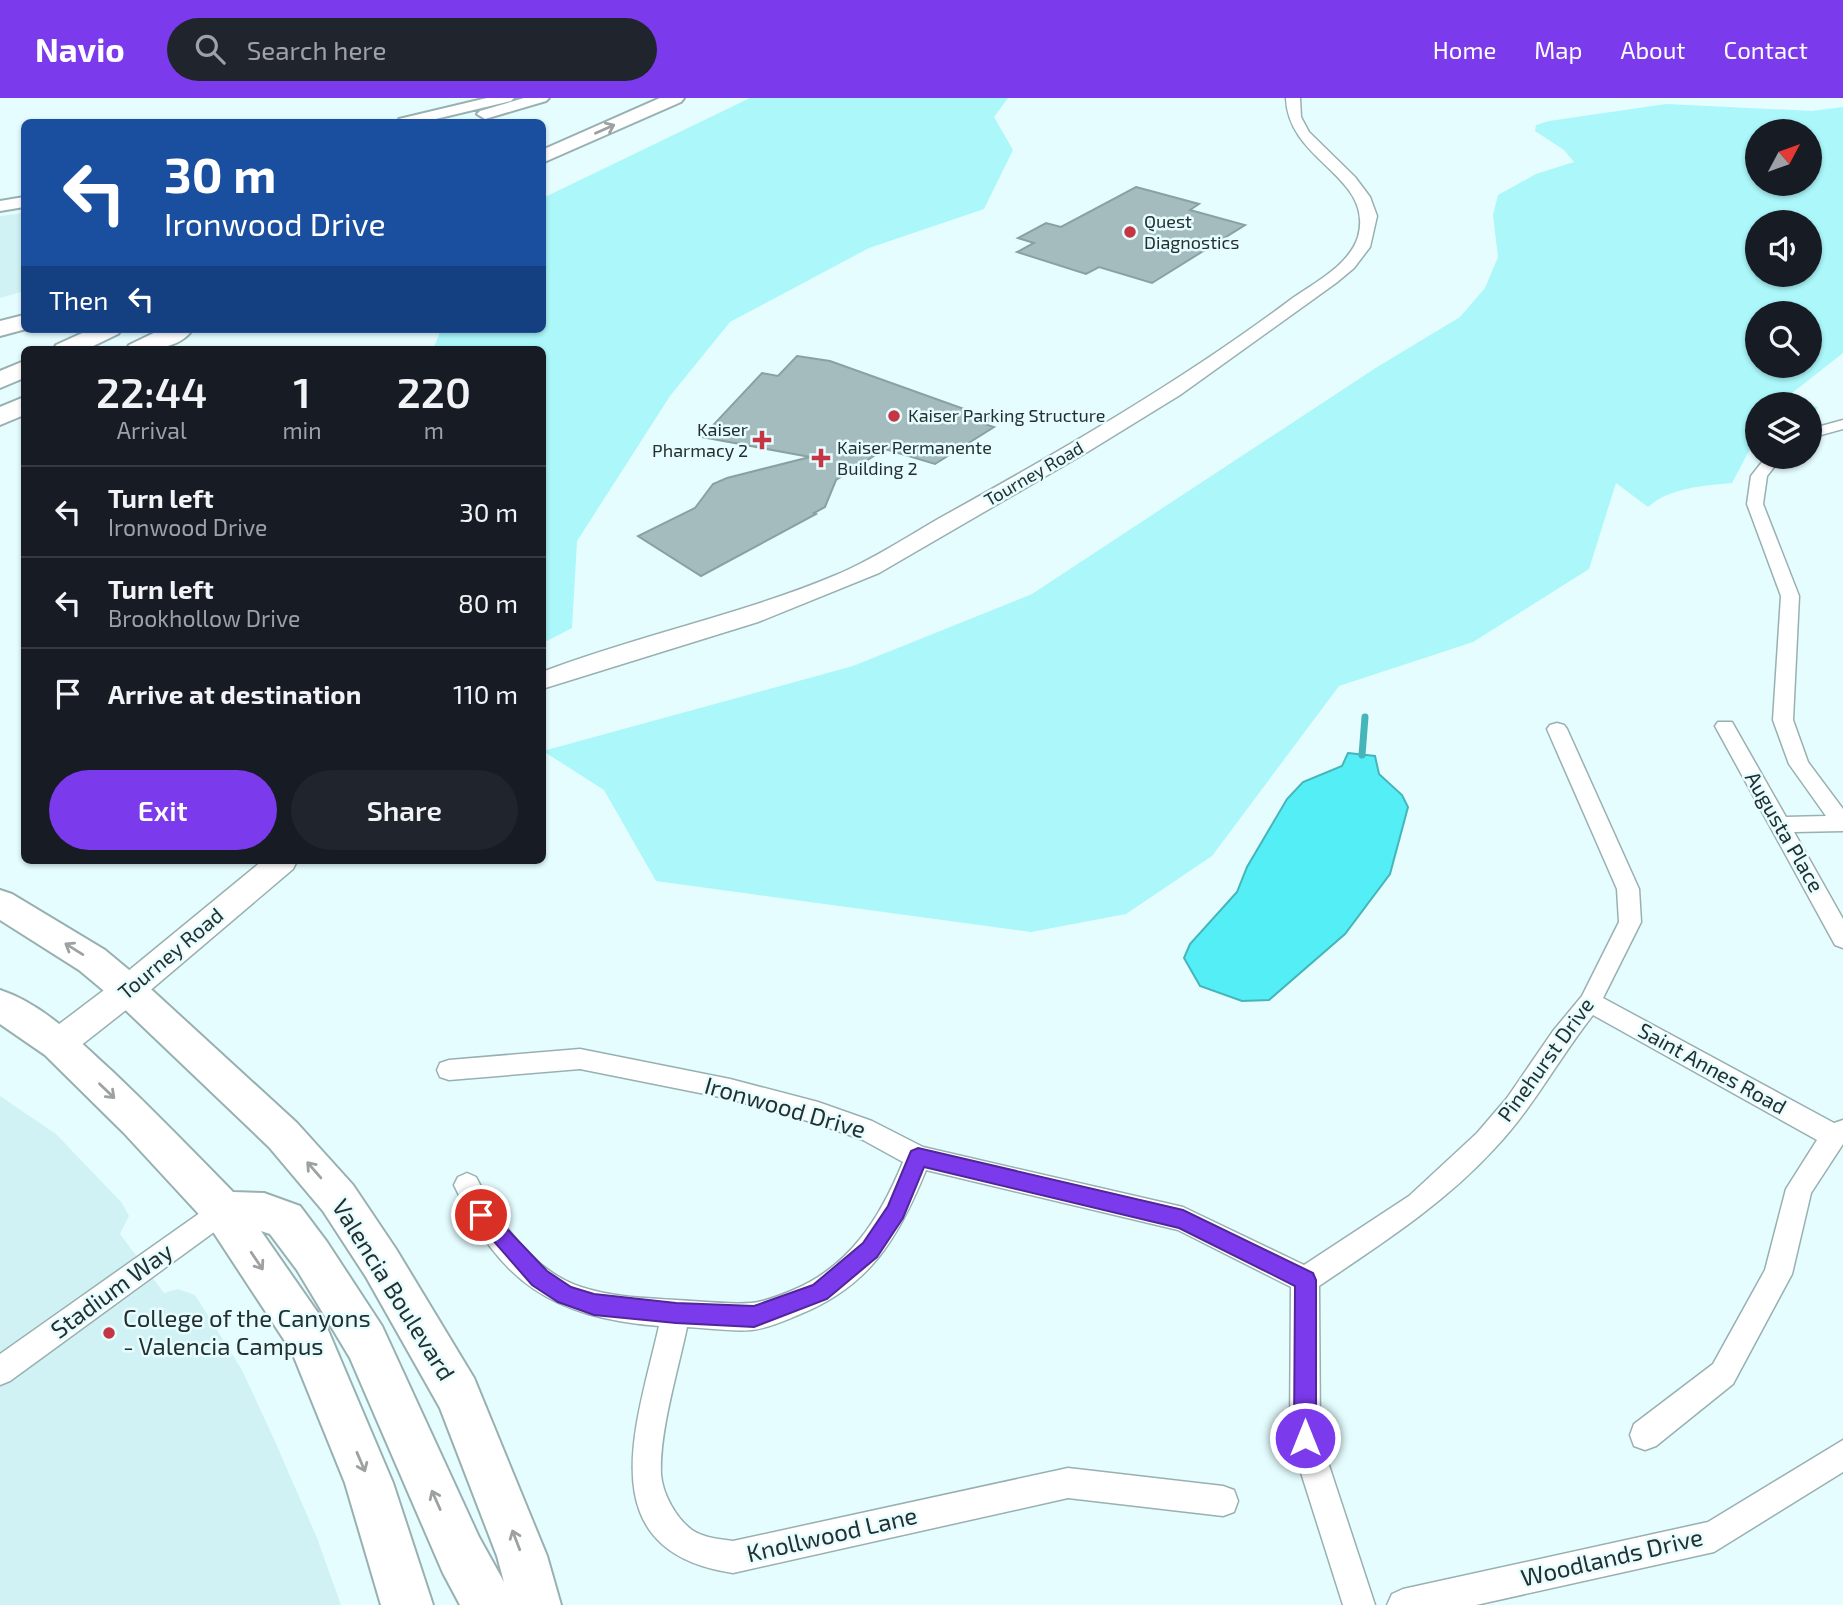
<!DOCTYPE html>
<html lang="en">
<head>
<meta charset="utf-8">
<style>
  body { margin:0; font-family:"Exo 2",sans-serif; background:#20242c; color:#f1f3f6; height:100vh; display:flex; flex-direction:column; font-size:26px; white-space:nowrap }
  * { box-sizing:border-box; margin:0 }
  p { font-size:23px; color:#9ea1a6 }
  .icon { flex:none; width:38px; height:38px; fill:none; stroke:currentColor; stroke-width:2; stroke-linecap:round; stroke-linejoin:round }
  .map { position:relative; flex:1; overflow:hidden }
  .side { position:absolute; left:21px; top:248px; width:525px; height:518px; display:flex; flex-direction:column; background:#171b24; border-radius:10px; box-shadow:0 2px 5px #0004 }
  .side>* { flex:none }
  .top-card { position:absolute; left:21px; top:21px; width:525px; height:214px; border-radius:10px; box-shadow:0 2px 5px #0004; background:#1a4fa0; color:#fff; overflow:hidden }
  .needle { width:46px; rotate:49deg }
  .buttons { position:absolute; left:1745px; top:21px; display:grid; gap:14px }
  .buttons a { display:grid; place-items:center; width:77px; height:77px; border-radius:50%; background:#171b24; box-shadow:0 2px 5px #0004; font-size:35px }
  .pin { position:absolute; display:grid; place-items:center; width:60px; height:60px; color:#fff; margin:-30px; border:4px solid #fff; border-radius:50%; box-shadow:0 2px 7px #0007 }
  .me { position:absolute; width:77px; margin:-38px; rotate:0deg; stroke-linejoin:round; filter:drop-shadow(0 0 5px #0008) }
  .turn { display:flex; align-items:center; gap:24px; height:147px; padding:0 28px; font-size:32px }
  .turn .icon { width:91px; height:91px; stroke-width:2.5 }
  .turn b { display:block; font-size:49px; line-height:60px }
  .then { display:flex; align-items:center; height:66px; padding:0 28px; background:#0003; gap:14px; font-size:26px }
  .eta { display:flex; justify-content:space-evenly; align-items:center; height:119px; text-align:center }
  .eta b { font-size:42px; font-weight:600; line-height:49px }
  .cta { display:flex; gap:14px; margin-top:auto; padding:14px 28px }
  .cta a { flex:1; height:80px; border-radius:42px; background:#7c3aed; color:#fff; font-size:28px; font-weight:600; line-height:80px; text-align:center }
  .cta a+a { background:#20242c; color:#f1f3f6 }
  ul { padding:0; list-style:none }
  li { display:flex; align-items:center; gap:21px; height:91px; padding:0 28px; border-top:2px solid #363941 }
  li div { flex:1 }
  li b { display:block; font-size:26px }
  li em { font-style:normal }
  header { display:flex; align-items:center; gap:42px; box-sizing:border-box; height:98px; padding:0 35px; background:#7c3aed; color:#fff }
  header strong { font-size:33px }
  nav { display:flex; gap:38px; margin-inline-start:auto; font-size:24px }
  .search { width:490px; height:63px; background:#20242c; display:flex; align-items:center; gap:18px; box-sizing:border-box; padding:0 24px; border-radius:38px; color:#9ea1a6; font-size:26px }
  .map>svg:first-child { display:block }
  .built { fill:#d1f2f4 }
  .green { fill:#abf7fa; fill-rule:evenodd }
  .water { fill:#53eef6; stroke:#46b5ba; stroke-width:2 }
  .lines { fill:none; stroke-linecap:round; stroke-linejoin:round }
  .stream { stroke:#46b5ba; stroke-width:7 }
  .building { fill:#a5bcbe; stroke:#8aa1a2; stroke-width:2 }
  .street-casing { stroke:#99b0b1; stroke-width:3 }
  .secondary-casing { stroke:#99b0b1; stroke-width:3 }
  .primary-casing { stroke:#99b0b1; stroke-width:4 }
  .highway-casing { stroke:#99b0b1; stroke-width:4 }
  .street { fill:#fff; fill-rule:evenodd }
  .secondary { fill:#fff; fill-rule:evenodd }
  .primary { fill:#fff; fill-rule:evenodd }
  .highway { fill:#fff; fill-rule:evenodd }
  .oneway { stroke:#9da1a1 }
  .route { fill:#7c3aed; stroke:#51269a; stroke-width:2 }
  .poi-dot { fill:#c63544; stroke:#e5fdff; stroke-width:2.5 }
  .labels { text-anchor:middle; stroke-width:5; stroke-linejoin:round; paint-order:stroke }
  .far-poi-label { font-size:18px; fill:#262f2f; stroke:#e5fdff; text-anchor:start }
  .far-street-label { font-size:18px; fill:#262f2f; stroke:#e5fdff }
  .street-label { font-size:21px; fill:#262f2f; stroke:#e5fdff }
  .near-street-label { font-size:24px; fill:#262f2f; stroke:#e5fdff }
  .near-poi-label { font-size:24px; fill:#262f2f; stroke:#e5fdff; text-anchor:start }
</style>
</head>
<body>
<header>
<strong>Navio</strong>
<div class="search"><svg class="icon" aria-label="search" viewBox="0 0 24 24"><circle cx="10" cy="10" r="6"/><path d="M15 15l6 6"/></svg>Search here</div>
<nav><a>Home</a><a>Map</a><a>About</a><a>Contact</a></nav>
</header>
<div class="map">
<svg width="1843" height="1507" viewBox="0 0 1843 1507">
  <rect width="100%" height="100%" fill="#e5fdff"/>
  <path class="built" d="M 24,115 L 24,193 L 0,200 L 0,118 Z
    M 0,998 L 56,1036 L 122,1105 L 129,1118 L 120,1136 L 164,1195 L 178,1191 L 195,1197 L 242,1272 L 274,1341 L 317,1440 L 341,1507 L 0,1507 Z"/>
  <path class="green" d="M 750,0 L 1008,0 L 994,19 L 1013,52 L 984,111 L 869,150 L 730,224 L 670,298 L 577,443 L 572,530 L 543,545 L 542,252 L 433,252 L 441,231 L 542,231 L 543,100 Z
    M 1666,6 L 1812,13 L 1843,9 L 1843,255 L 1792,295 L 1818,310 L 1810,314 L 1810,306 L 1757,306 L 1757,347 L 1749,353 L 1732,385 C 1703,388 1671,389 1648,409 L 1616,385 L 1589,471 L 1473,544 L 1339,588 L 1212,758 L 1126,816 L 1031,834 L 656,783 L 604,692 L 543,653 L 853,568 L 1032,496 L 1374,271 L 1460,219 L 1485,190 L 1498,159 L 1493,117 L 1498,97 L 1536,76 L 1574,64 L 1564,52 L 1535,33 L 1536,27 L 1549,23 ZM 1757,33 L 1810,33 L 1810,86 L 1757,86 ZM 1757,124 L 1810,124 L 1810,177 L 1757,177 ZM 1810,215 L 1810,268 L 1757,268 L 1757,215 Z"/>
  <path class="water" d="M 1348,655 L 1375,658 L 1379,676 L 1402,697 L 1408,709 L 1390,776 L 1345,836 L 1269,902 L 1242,903 L 1200,888 L 1184,860 L 1190,846 L 1237,794 L 1247,769 L 1287,701 L 1303,684 L 1342,668 Z"/>
  <g class="lines">
    <path class="stream" d="M 1362,657 L 1365,619"/>
  </g>
  <path class="building" d="M 1136,89 L 1199,106 L 1190,112 L 1245,127 L 1152,185 L 1099,169 L 1086,176 L 1017,154 L 1034,145 L 1018,140 L 1046,125 L 1061,129 Z
    M 797,258 L 830,263 L 992,321 L 984,326 L 994,329 L 935,366 L 885,351 L 836,382 L 825,409 L 814,415 L 816,416 L 701,478 L 638,438 L 695,410 L 713,386 L 727,380 L 810,359 L 702,339 L 762,275 L 778,278 Z"/>
  <g class="lines">
    <g class="street-casing">
      <path id="street" d="M 1843,322 L 1843,331 L 1810,340 L 1810,331 Z
        M 1766,359 L 1782,359 L 1767,378 L 1763,406 L 1799,498 L 1793,622 L 1808,664 L 1843,711 L 1843,733 L 1794,734 L 1843,821 L 1843,850 L 1835,847 L 1715,628 L 1718,624 L 1732,624 L 1786,719 L 1826,718 L 1789,666 L 1773,622 L 1781,498 L 1747,406 L 1751,378 Z
        M 1557,625 L 1564,627 L 1567,631 L 1639,791 L 1641,824 L 1603,900 L 1834,1025 L 1843,1022 L 1843,1046 L 1811,1095 L 1792,1176 L 1733,1286 L 1656,1348 L 1645,1352 L 1634,1348 L 1630,1337 L 1634,1326 L 1713,1266 L 1765,1172 L 1786,1091 L 1817,1042 L 1593,917 C 1559,960 1533,1010 1495,1050 C 1444,1106 1381,1146 1319,1188 L 1320,1340 L 1375,1507 L 1343,1507 L 1290,1340 L 1291,1189 L 1178,1132 L 926,1072 C 898,1141 869,1189 798,1217 C 784,1223 768,1230 752,1232 C 731,1234 708,1230 687,1229 C 678,1273 659,1334 661,1377 C 663,1397 676,1420 692,1432 C 704,1440 719,1441 733,1443 L 1068,1370 L 1223,1388 L 1234,1392 L 1238,1403 L 1234,1414 L 1223,1418 L 1068,1400 L 733,1475 C 587,1453 637,1326 659,1228 C 552,1219 500,1185 454,1087 L 458,1079 L 467,1075 L 476,1079 C 498,1122 532,1173 581,1189 C 611,1199 644,1200 676,1202 C 700,1203 726,1207 751,1205 C 764,1204 779,1198 791,1193 C 850,1169 880,1120 903,1064 L 863,1042 L 818,1026 L 730,1001 L 580,971 L 449,982 L 440,979 L 437,972 L 440,965 L 449,962 L 580,951 L 730,981 L 818,1004 L 872,1023 L 923,1049 L 1183,1109 L 1304,1167 L 1409,1098 L 1477,1035 L 1507,1000 L 1553,933 L 1582,898 L 1619,824 L 1617,791 L 1547,631 L 1550,627 Z
        M 223,1101 L 232,1105 L 236,1113 L 232,1121 L 10,1283 L 0,1287 L 0,1256 L 214,1105 Z
        M 1843,1342 L 1843,1374 L 1714,1454 L 1476,1507 L 1387,1507 L 1392,1496 L 1403,1491 L 1708,1424 Z"/>
    </g>
    <g class="secondary-casing">
      <path id="secondary" d="M 1286,0 L 1300,0 L 1301,19 L 1309,34 L 1355,79 L 1370,99 L 1377,118 L 1370,149 L 1354,170 L 1336,185 L 1180,297 L 1089,353 L 879,475 L 758,524 L 542,591 L 542,574 C 639,537 741,517 836,477 C 872,462 905,440 938,421 C 1059,354 1179,285 1290,202 C 1312,186 1349,168 1358,139 C 1375,78 1288,64 1286,0 Z
        M 262,763 L 297,763 L 293,771 L 140,901 L 70,956 L 58,960 L 46,956 L 41,946 L 46,936 L 116,883 Z"/>
    </g>
    <g class="primary-casing">
      <path id="primary" d="M 487,0 L 514,0 L 511,3 L 423,24 L 397,24 L 399,21 Z
        M 524,0 L 549,0 L 546,3 L 485,21 L 477,16 L 480,13 Z
        M 24,99 L 24,109 L 0,113 L 0,103 Z
        M 0,792 L 12,796 L 105,852 L 141,882 L 297,1025 L 353,1087 L 396,1151 L 474,1280 L 547,1458 L 561,1507 L 460,1507 L 443,1475 L 350,1260 L 297,1172 L 270,1136 L 261,1133 L 325,1225 L 393,1385 L 433,1507 L 381,1507 L 345,1385 L 292,1254 L 208,1126 L 124,1035 L 45,957 L 0,926 L 0,892 C 43,906 79,943 112,973 C 153,1012 193,1053 233,1094 L 264,1095 L 300,1108 L 327,1144 L 382,1228 L 479,1439 L 504,1484 L 497,1458 L 440,1310 L 366,1179 L 323,1113 L 269,1049 L 115,902 L 79,872 L 0,822 Z"/>
    </g>
    <g class="highway-casing">
      <path id="highway" d="M 660,0 L 684,0 L 681,4 L 542,65 L 542,52 Z
        M 24,217 L 26,231 L 0,238 L 0,223 Z
        M 91,231 L 122,231 L 118,236 L 85,252 L 53,252 L 56,247 Z
        M 162,231 L 193,231 C 179,252 148,252 126,252 L 129,247 Z
        M 24,263 L 24,280 L 0,290 L 0,273 Z
        M 24,299 L 24,317 L 0,327 L 0,309 Z"/>
    </g>
    <use href="#street" class="street"/>
    <use href="#secondary" class="secondary"/>
    <use href="#primary" class="primary"/>
    <use href="#highway" class="highway"/>
  </g>
  <defs><path id="oneway-shaft" d="M-6 0H5M1.5-3L5.5 0L1.5 3" fill="none" stroke-width="1.6" stroke-linecap="round" stroke-linejoin="round" transform="scale(1.75)"/></defs>
  <g class="oneway">
    <use href="#oneway-shaft" transform="translate(605 31) rotate(-24)"/>
    <use href="#oneway-shaft" transform="translate(74 851) rotate(-148)"/>
    <use href="#oneway-shaft" transform="translate(107 993) rotate(44)"/>
    <use href="#oneway-shaft" transform="translate(314 1072) rotate(-131)"/>
    <use href="#oneway-shaft" transform="translate(257 1163) rotate(56)"/>
    <use href="#oneway-shaft" transform="translate(361 1364) rotate(67)"/>
    <use href="#oneway-shaft" transform="translate(436 1402) rotate(-114)"/>
    <use href="#oneway-shaft" transform="translate(516 1442) rotate(-111)"/>
  </g>
  <path class="route" d="M 918,1050 L 1183,1112 L 1313,1175 L 1316,1182 L 1316,1340 L 1313,1348 L 1305,1352 L 1297,1348 L 1294,1340 L 1295,1188 L 1179,1130 L 924,1069 L 903,1120 L 877,1159 L 827,1201 L 754,1229 L 676,1225 L 594,1217 L 558,1204 L 532,1187 L 471,1117 L 474,1111 L 481,1108 L 488,1111 L 547,1173 L 571,1189 L 594,1196 L 676,1205 L 754,1208 L 813,1187 L 863,1145 L 888,1108 L 911,1053 Z"/>
  <g class="poi-dot">
    <circle cx="1130" cy="134" r="7"/>
    <circle cx="894" cy="318" r="7"/>
    <path d="M758.5 331.5h7v7h7v7h-7v7h-7v-7h-7v-7h7z"/>
    <path d="M817.5 349.5h7v7h7v7h-7v7h-7v-7h-7v-7h7z"/>
    <circle cx="109" cy="1235" r="7"/>
  </g>
  <g class="labels">
    <g class="far-poi-label">
      <text x="1144" y="130">Quest<tspan x="1144" dy="21">Diagnostics</tspan></text>
      <text x="908" y="324">Kaiser Parking Structure</text>
      <text x="748" y="338" text-anchor="end">Kaiser<tspan x="748" dy="21">Pharmacy 2</tspan></text>
      <text x="837" y="356">Kaiser Permanente<tspan x="837" dy="21">Building 2</tspan></text>
    </g>
    <g class="far-street-label">
      <text transform="translate(1034 376) rotate(-30)" y="6">Tourney Road</text>
    </g>
    <g class="street-label">
      <text transform="translate(1784 734) rotate(60)" y="7">Augusta Place</text>
      <text transform="translate(171 856) rotate(-40)" y="7">Tourney Road</text>
      <text transform="translate(1546 962) rotate(-54)" y="7">Pinehurst Drive</text>
      <text transform="translate(1712 971) rotate(29)" y="7">Saint Annes Road</text>
    </g>
    <g class="near-street-label">
      <text transform="translate(785 1010) rotate(16)" y="8">Ironwood Drive</text>
      <text transform="translate(393 1192) rotate(58)" y="8">Valencia Boulevard</text>
      <text transform="translate(112 1193) rotate(-36)" y="8">Stadium Way</text>
      <text transform="translate(832 1437) rotate(-13)" y="8">Knollwood Lane</text>
      <text transform="translate(1612 1460) rotate(-13)" y="8">Woodlands Drive</text>
    </g>
    <g class="near-poi-label">
      <text x="123" y="1229">College of the Canyons<tspan x="123" dy="28">- Valencia Campus</tspan></text>
    </g>
  </g>
</svg>
<div class="buttons">
<a><svg class="needle" viewBox="-14 -14 28 28"><path d="M0-13l5 13h-10z" fill="#e53935"/><path d="M0 13l5-13h-10z" fill="#9ea1a6"/></svg></a>
<a><svg class="icon" aria-label="sound" viewBox="0 0 24 24"><path d="M4 9h4l5-4v14l-5-4H4zM17 9q2 3 0 6"/></svg></a>
<a><svg class="icon" aria-label="search" viewBox="0 0 24 24"><circle cx="10" cy="10" r="6"/><path d="M15 15l6 6"/></svg></a>
<a><svg class="icon" aria-label="layers" viewBox="0 0 24 24"><path d="M12 4l9 5-9 5-9-5zM3 14l9 5 9-5"/></svg></a>
</div>
<div class="pin" style="left:481px;top:1117px;background:#d93025"><svg class="icon" aria-label="arrive" viewBox="0 0 24 24"><path d="M6 21V4h12l-3 4 3 4H6"/></svg></div>
<svg class="me" style="left:1305px;top:1340px" viewBox="-20 -20 40 40"><circle r="17" fill="#7c3aed" stroke="#fff" stroke-width="3"/><path d="M0-11L8 9 0 5-8 9z" fill="#fff"/></svg>
<div class="top-card">
<div class="turn"><svg class="icon" aria-label="left" viewBox="0 0 24 24"><path d="M17 20v-9H6M10 6l-5 5 5 5"/></svg><div><b>30 m</b>Ironwood Drive</div></div>
<div class="then">Then<svg class="icon" aria-label="left" viewBox="0 0 24 24"><path d="M17 20v-9H6M10 6l-5 5 5 5"/></svg></div>
</div>
<section class="side">
<div class="eta">
<div><b>22:44</b><p>Arrival</p></div>
<div><b>1</b><p>min</p></div>
<div><b>220</b><p>m</p></div>
</div>
<ul>
<li><svg class="icon" aria-label="left" viewBox="0 0 24 24"><path d="M17 20v-9H6M10 6l-5 5 5 5"/></svg><div><b>Turn left</b><p>Ironwood Drive</p></div><em>30 m</em></li>
<li><svg class="icon" aria-label="left" viewBox="0 0 24 24"><path d="M17 20v-9H6M10 6l-5 5 5 5"/></svg><div><b>Turn left</b><p>Brookhollow Drive</p></div><em>80 m</em></li>
<li><svg class="icon" aria-label="arrive" viewBox="0 0 24 24"><path d="M6 21V4h12l-3 4 3 4H6"/></svg><div><b>Arrive at destination</b></div><em>110 m</em></li>
</ul>
<div class="cta"><a>Exit</a><a>Share</a></div>
</section>
</div>
</body>
</html>
